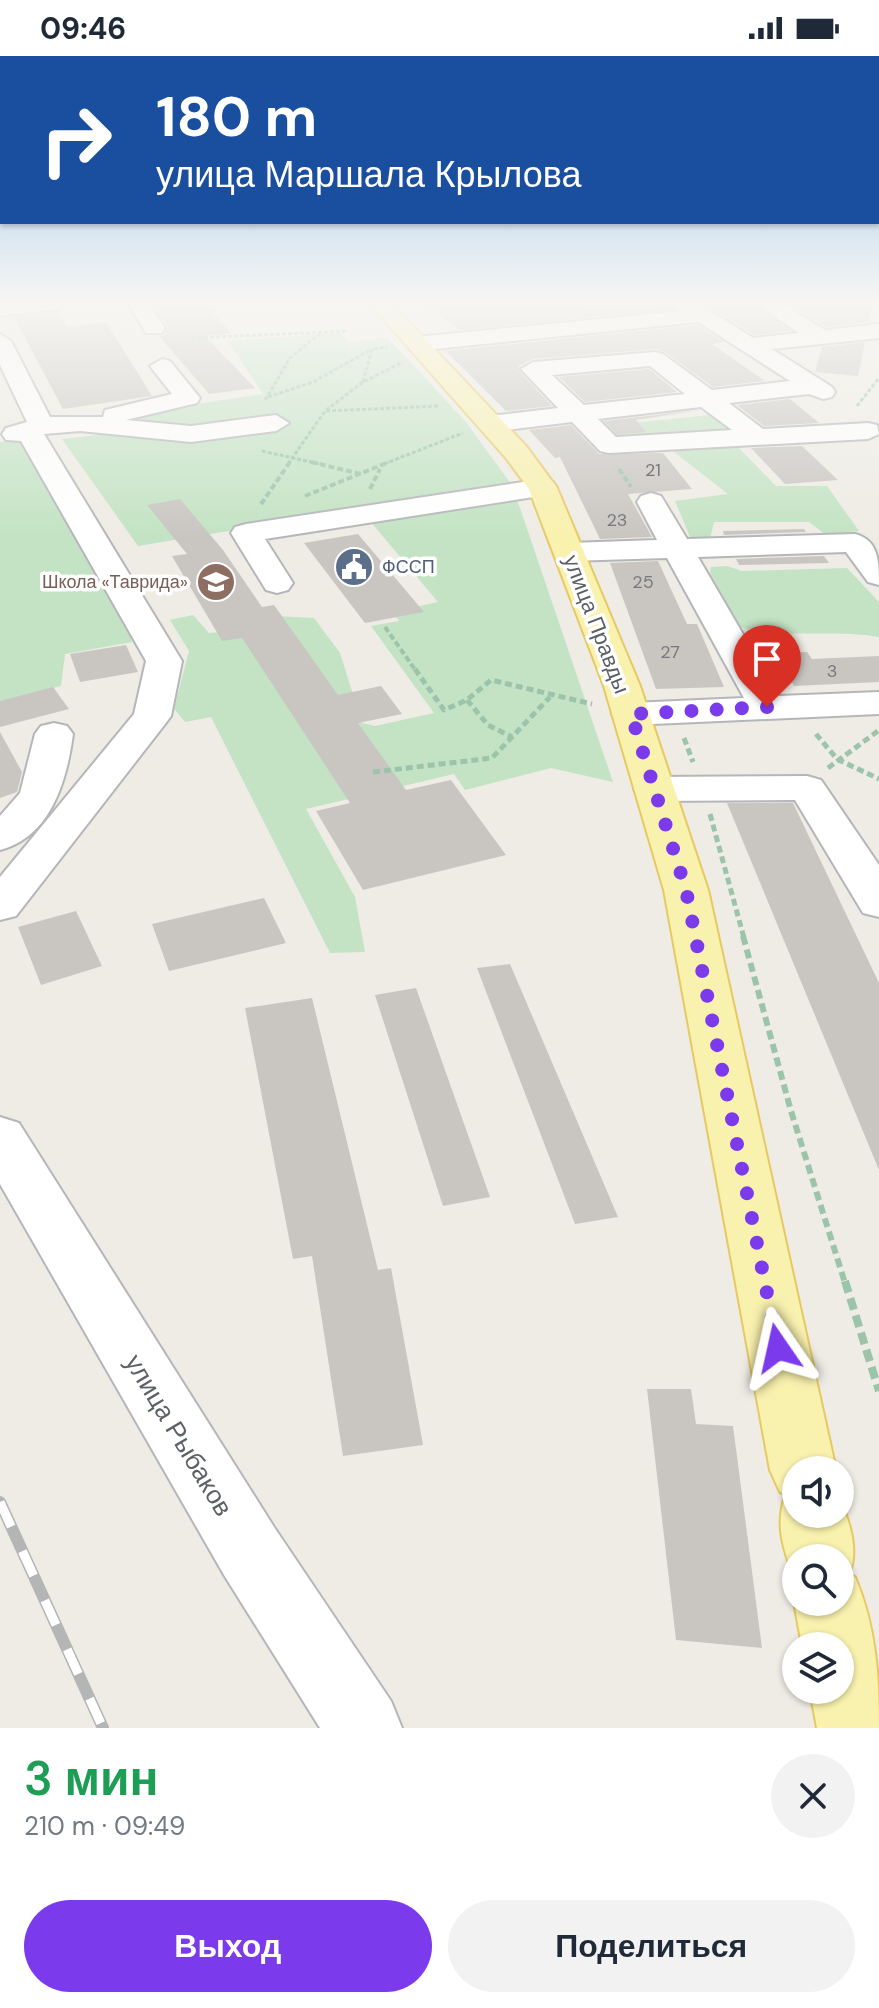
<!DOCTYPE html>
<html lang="ru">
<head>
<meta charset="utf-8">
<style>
  body { margin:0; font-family:"DM Sans",sans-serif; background:#f2f2f3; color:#1f2937; height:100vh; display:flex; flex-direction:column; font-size:30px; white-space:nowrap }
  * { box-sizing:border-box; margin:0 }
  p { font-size:26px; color:#747a83 }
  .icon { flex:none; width:44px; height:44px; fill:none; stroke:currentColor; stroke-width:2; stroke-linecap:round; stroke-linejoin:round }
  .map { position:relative; height:1672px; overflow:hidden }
  .side { display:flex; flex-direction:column; background:#fff; flex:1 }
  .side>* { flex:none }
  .top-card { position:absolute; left:0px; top:0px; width:880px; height:168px; box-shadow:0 2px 6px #0004; background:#1a4fa0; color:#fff; overflow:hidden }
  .controls { position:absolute; left:782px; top:1400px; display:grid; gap:16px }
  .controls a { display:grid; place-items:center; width:72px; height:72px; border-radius:50%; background:#fff; box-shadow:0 2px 6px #0004; font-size:40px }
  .pin { position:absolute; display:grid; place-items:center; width:68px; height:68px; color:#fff; margin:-82px -34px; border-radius:50% 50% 50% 0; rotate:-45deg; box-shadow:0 0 8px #0007 }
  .pin .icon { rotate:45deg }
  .me { position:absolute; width:88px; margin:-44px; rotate:349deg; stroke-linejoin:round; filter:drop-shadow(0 0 6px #0008) }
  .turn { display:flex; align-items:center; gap:28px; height:168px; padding:0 24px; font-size:36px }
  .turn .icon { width:104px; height:104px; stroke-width:2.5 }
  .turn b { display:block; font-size:56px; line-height:68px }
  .round { display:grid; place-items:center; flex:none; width:84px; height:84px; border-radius:42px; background:#f2f2f3 }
  .summary { display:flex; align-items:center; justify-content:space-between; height:136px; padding:0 24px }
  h1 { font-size:48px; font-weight:600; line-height:60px; color:#1e9e55 }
  .cta { display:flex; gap:16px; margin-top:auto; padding:16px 24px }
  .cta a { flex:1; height:92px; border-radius:48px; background:#7c3aed; color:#fff; font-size:32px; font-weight:600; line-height:92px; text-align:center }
  .cta a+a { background:#f2f2f3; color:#1f2937 }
  .status { display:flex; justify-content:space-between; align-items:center; height:56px; padding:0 40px; background:#fff; direction:ltr }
  .status svg { height:22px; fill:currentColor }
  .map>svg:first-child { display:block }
  .green { fill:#c3e3c4 }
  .building { fill:#c9c6c2 }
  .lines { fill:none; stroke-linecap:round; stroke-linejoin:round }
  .minor-casing { stroke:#b5b6ba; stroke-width:4 }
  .major-casing { stroke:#e7c964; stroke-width:4 }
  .path-far4 { stroke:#9cc4aa; stroke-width:3; stroke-dasharray:4 2; stroke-linecap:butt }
  .path-far3 { stroke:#9cc4aa; stroke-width:4; stroke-dasharray:6 3; stroke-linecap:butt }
  .path-far2 { stroke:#9cc4aa; stroke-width:5; stroke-dasharray:7 4; stroke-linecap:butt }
  .path-far1 { stroke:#9cc4aa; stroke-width:6; stroke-dasharray:9 5; stroke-linecap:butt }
  .path { stroke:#9cc4aa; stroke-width:8; stroke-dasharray:12 6; stroke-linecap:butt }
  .minor { fill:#fff; fill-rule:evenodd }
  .major { fill:#f9f1ae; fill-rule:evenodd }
  .rail-casing { stroke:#b4b5b5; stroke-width:12 }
  .rail { stroke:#fff; stroke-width:9; stroke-dasharray:27; stroke-linecap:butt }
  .route { stroke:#7c3aed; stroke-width:14; stroke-dasharray:0 25.2 }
  .labels { text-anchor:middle; stroke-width:7; stroke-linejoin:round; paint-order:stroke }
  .number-label { font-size:18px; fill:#77797c }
  .far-service-label { font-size:18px; fill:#4e5e75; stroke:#fff; text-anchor:start }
  .far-education-label { font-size:18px; fill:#785e54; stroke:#fff; text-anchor:end }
  .street-label { font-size:22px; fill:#5c5f64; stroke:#fff }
  .near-street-label { font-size:26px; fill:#5c5f64; stroke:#fff }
</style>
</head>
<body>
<div class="status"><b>09:46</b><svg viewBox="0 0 49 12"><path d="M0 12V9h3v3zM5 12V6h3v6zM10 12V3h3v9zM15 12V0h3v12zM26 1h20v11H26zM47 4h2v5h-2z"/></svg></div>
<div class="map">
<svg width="879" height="1672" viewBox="0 0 879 1672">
  <rect width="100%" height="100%" fill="#eeece4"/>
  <path class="green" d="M 340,277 L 349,286 L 388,282 L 466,366 L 511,428 L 138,490 L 62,383 L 116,377 L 122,359 L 263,338 L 228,285 Z
    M 710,359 L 738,377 L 619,384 L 604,370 Z
    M 31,384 L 103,504 L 132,586 L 65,598 L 61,630 L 0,645 L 0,386 Z
    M 734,387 L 776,430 L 827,430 L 859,475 L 826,479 L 809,466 L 714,466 L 710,483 L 690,481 L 675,445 L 728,438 L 669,392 Z
    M 500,444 L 516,444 L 519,449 L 613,726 L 551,712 L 465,734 L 454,718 L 306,753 L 355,841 L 365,896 L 330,897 L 211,661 L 185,666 L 174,653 L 189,595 L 170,564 L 193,559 L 209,577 L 229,575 L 274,560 L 314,562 L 340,597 L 362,667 L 375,670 L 434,657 L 371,570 L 399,565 L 393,556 L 438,546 L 370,465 Z
    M 727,510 L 742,515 L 847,512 L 879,546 L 879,581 C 832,573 784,583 739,571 L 710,517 L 711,511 Z"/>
  <path class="building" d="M 153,247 L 204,247 L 231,277 L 205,280 L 255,332 L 209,338 L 159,280 L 165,279 L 168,270 Z
    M 425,247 L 578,247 L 589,256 L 670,247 L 674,253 L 459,274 Z
    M 704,247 L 752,247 L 791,275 L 754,279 Z
    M 787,247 L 873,247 L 869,266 L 826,271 Z
    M 57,256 L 67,271 L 106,266 L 152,340 L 63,353 L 14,261 Z
    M 697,269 L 724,286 L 712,288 L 765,325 L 713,331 L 665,296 L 656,293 L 533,303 L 519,310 L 519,315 L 552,350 L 506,355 L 446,295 Z
    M 865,286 L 858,320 L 815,316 L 822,291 Z
    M 649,313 L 677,336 L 585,346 L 559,321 Z
    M 790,343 L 819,367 L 764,370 L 737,349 Z
    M 700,354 L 636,364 L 646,376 L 617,378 L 604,365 Z
    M 571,369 L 599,398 L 663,397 L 692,433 L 628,438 L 652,481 L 600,483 L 560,401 L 555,402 L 529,374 Z
    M 802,390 L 838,424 L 785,428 L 751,392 Z
    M 180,443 L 223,494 L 262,551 L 274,549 L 338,639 L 381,630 L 402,658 L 358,667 L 406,734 L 451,724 L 506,799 L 363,834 L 316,755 L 350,747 L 242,582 L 222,585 L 172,500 L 187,498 L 147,449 Z
    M 804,473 L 806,476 L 724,479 L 723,475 Z
    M 358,478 L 424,556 L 365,567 L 304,487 Z
    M 824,500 L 829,507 L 739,509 L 736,503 Z
    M 658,505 L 687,568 L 697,568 L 724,631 L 656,633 L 610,507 Z
    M 126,589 L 138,616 L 80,626 L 70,598 Z
    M 807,596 L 812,603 L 879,600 L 879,626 L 794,630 L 776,597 Z
    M 53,631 L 69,653 L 0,671 L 0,645 Z
    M 0,676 L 22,716 L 17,736 L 0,742 Z
    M 727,747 L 793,747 L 879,927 L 879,1114 Z
    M 264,842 L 286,887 L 169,915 L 152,868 Z
    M 76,855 L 102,910 L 41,929 L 18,871 Z
    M 510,908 L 618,1161 L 575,1168 L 477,912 Z
    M 416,932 L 490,1141 L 443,1150 L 375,939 Z
    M 312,942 L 378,1214 L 391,1212 L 423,1389 L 343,1400 L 312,1200 L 293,1203 L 245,952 Z
    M 647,1333 L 691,1333 L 696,1368 L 733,1370 L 762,1592 L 676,1584 Z"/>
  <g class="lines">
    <g class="minor-casing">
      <path id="minor" d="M 67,247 L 57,253 L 0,260 L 0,248 Z
        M 128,247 L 149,247 L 165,272 L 162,277 L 146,277 Z
        M 673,247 L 698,247 L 753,282 L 799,277 L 755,247 L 781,247 L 825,274 L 879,268 L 879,282 L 772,293 L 832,331 L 835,336 L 832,341 L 823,343 L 809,338 L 729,347 L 763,373 L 868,367 L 877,369 L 879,378 L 868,383 L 609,397 L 600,395 L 572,366 L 490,376 L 477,368 L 490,360 L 558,352 L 521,313 L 533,306 L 655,296 L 663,298 L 712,334 L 790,325 L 698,266 L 416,295 L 405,288 L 416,281 L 680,255 ZM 650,310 L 685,338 L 584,349 L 552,319 ZM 701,351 L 732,374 L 616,381 L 598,363 Z
        M 0,278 L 11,285 L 50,361 L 103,361 L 105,354 L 172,338 L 150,310 L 162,303 L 170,305 L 200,342 L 197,347 L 126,364 L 191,370 L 276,359 L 289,367 L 276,375 L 191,386 L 80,375 L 44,378 L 182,605 L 171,660 L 165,668 L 16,860 L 0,864 L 0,821 L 134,658 L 146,605 L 21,385 L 6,384 L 2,378 L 6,372 L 27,366 L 0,309 Z
        M 543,423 L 553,426 L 557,432 L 553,438 L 265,483 L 293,527 L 288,534 L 277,537 L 266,534 L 231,477 L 235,471 L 246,468 Z
        M 651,437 L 661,440 L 687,483 L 855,478 C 879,484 879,506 879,529 L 868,526 L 846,496 L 698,501 L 779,640 L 879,636 L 879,658 L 631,669 L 618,666 L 612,658 L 618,650 L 631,647 L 744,642 L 667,502 L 569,505 L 558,503 L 554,496 L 558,489 L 569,487 L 657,484 L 637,446 L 641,440 Z
        M 54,667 L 67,670 L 73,678 C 67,724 51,781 0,794 L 0,760 L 20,737 L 35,678 L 41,670 Z
        M 807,720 L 821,724 L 879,809 L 879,861 L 863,857 L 795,744 L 654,745 L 640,741 L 634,733 L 640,725 L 654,721 Z
        M 0,1061 L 19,1067 L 274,1471 L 391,1645 L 402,1672 L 320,1672 L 224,1519 L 0,1128 Z"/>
    </g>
    <g class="major-casing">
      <path id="major" d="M 369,247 L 391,247 L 526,390 L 557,432 L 640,630 L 708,834 L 836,1414 L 796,1414 L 796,1458 L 840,1458 L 840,1444 C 850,1467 859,1495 849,1518 L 855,1521 C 876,1571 879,1618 879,1672 L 817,1672 L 810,1634 L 840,1634 L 840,1590 L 802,1590 L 794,1546 L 796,1542 L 796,1546 L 840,1546 L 840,1502 L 796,1502 L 796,1525 C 784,1497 774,1468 786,1438 L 780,1436 L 770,1414 L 664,834 L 604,630 L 529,433 L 506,402 Z"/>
    </g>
    <path class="path-far4" d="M 192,282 L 348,275
      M 363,326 L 372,293 L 387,291
      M 268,341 L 313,326 L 372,293
      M 265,344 L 290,302 L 322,276
      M 857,350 L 879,322
      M 326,355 L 440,350
      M 262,395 L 320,408
      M 288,408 L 325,355 L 363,326 L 403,306
      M 384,408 L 463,377"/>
    <path class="path-far3" d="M 311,406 L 361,418
      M 619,413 L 631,431
      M 370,433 L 380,413
      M 305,440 L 389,406
      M 261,448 L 290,406
      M 385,571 L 416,615"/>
    <path class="path-far2" d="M 415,613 L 444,654 L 467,644 L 491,624 L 592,648
      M 467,644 L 488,669 L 512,681
      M 816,678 L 837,703 L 879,723
      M 684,682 L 693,706
      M 828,712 L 878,675
      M 373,716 L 492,702 L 550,641
      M 710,758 L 744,882"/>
    <path class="path-far1" d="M 743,880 L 791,1055 L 845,1227"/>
    <path class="path" d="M 845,1225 L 879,1335
      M 789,1602 L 794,1632"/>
    <use href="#minor" class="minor"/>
    <use href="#major" class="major"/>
    <g class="rail-casing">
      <path id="rail" d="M 0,1446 L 103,1672"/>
    </g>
    <use href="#rail" class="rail"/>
  </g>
  <linearGradient id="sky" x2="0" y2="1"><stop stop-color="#8fc0ee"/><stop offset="0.51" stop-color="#f7f6f3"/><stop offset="1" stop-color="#f7f6f3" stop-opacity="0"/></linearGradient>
  <rect width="879" height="482" fill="url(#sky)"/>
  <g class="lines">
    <path class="route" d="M 767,651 L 631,658 L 686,834 L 778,1292"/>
  </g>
  <defs>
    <g id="civic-disc" transform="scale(2)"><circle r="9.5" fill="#5c6f8a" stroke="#fff"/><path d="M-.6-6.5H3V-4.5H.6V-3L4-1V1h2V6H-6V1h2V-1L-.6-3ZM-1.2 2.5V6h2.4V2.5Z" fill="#fff"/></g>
    <g id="school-disc" transform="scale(2)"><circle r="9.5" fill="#8d6e63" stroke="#fff"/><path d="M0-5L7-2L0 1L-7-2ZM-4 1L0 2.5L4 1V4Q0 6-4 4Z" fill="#fff"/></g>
  </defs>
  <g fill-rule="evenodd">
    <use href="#civic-disc" x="354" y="511"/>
    <use href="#school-disc" x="216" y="526"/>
  </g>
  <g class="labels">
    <g class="number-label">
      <text x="653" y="420">21</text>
      <text x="617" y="470">23</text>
      <text x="643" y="532">25</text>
      <text x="670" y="602">27</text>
      <text x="832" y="621">3</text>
    </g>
    <g class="far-service-label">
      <text x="382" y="517">ФССП</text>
    </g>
    <g class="far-education-label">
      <text x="188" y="532">Школа «Таврида»</text>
    </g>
    <g class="street-label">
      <text transform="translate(597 568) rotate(69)" y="8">улица Правды</text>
    </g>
    <g class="near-street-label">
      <text transform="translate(179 1379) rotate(59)" y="9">улица Рыбаков</text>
    </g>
  </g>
</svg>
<div class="controls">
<a><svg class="icon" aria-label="sound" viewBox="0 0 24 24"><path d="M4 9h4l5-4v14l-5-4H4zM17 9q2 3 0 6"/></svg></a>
<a><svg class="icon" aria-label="search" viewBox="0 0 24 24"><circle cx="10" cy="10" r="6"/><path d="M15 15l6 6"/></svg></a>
<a><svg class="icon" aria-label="layers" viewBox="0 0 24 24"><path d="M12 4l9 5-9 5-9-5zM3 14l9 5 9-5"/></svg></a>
</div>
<div class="pin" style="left:767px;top:651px;background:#d93025"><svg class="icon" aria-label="arrive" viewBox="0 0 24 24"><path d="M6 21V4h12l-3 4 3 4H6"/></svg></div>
<svg class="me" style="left:778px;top:1292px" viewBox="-20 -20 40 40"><path d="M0-17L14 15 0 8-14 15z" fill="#7c3aed" stroke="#fff" stroke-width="4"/></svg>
<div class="top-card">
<div class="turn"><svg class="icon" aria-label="right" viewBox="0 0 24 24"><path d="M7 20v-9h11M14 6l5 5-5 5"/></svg><div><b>180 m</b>улица Маршала Крылова</div></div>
</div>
</div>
<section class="side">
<div class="summary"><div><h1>3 мин</h1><p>210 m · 09:49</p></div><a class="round"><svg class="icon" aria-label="close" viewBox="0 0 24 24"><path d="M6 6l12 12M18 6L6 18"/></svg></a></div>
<div class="cta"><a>Выход</a><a>Поделиться</a></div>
</section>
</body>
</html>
